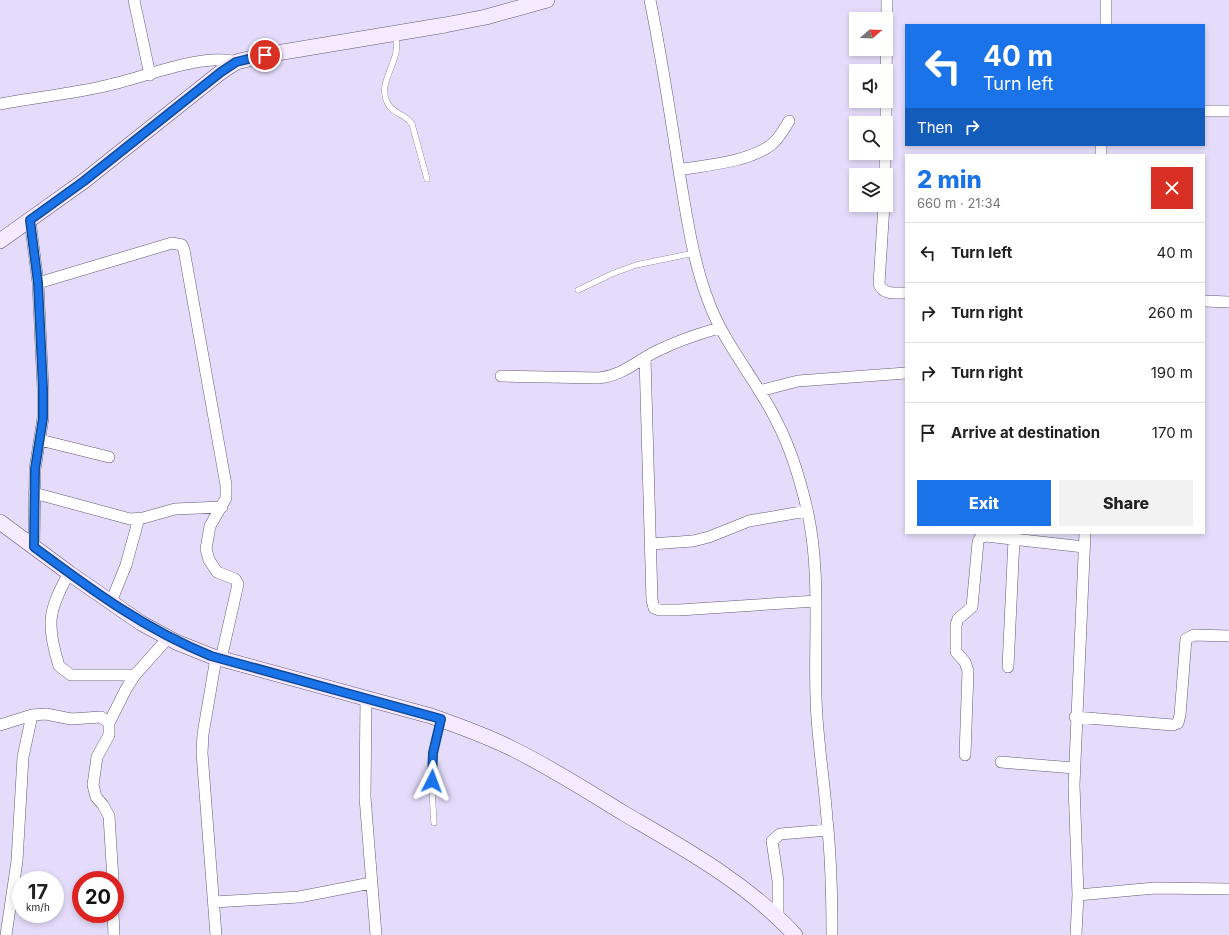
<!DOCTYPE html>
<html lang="en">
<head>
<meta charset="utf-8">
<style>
  body { margin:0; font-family:Inter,sans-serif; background:#f2f2f2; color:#222; height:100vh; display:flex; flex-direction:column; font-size:15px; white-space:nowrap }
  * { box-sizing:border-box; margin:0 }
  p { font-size:13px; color:#767676 }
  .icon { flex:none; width:22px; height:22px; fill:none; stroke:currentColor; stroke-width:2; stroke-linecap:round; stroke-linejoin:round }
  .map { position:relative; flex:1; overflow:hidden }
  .sheet { position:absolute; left:905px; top:154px; width:300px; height:380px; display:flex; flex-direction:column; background:#fff; border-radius:0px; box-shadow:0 2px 6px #0003 }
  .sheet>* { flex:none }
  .banner { position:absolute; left:905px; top:24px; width:300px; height:122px; border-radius:0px; box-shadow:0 2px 6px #0003; background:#1a73e8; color:#fff; overflow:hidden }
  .needle { width:26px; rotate:71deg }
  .fabs { position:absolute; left:849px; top:12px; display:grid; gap:8px }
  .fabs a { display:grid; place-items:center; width:44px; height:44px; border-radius:0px; background:#fff; box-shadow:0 2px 6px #0003; font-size:20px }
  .speed { position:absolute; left:12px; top:871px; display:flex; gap:8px; font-size:20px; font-weight:700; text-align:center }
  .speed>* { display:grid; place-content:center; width:52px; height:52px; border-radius:50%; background:#fff; box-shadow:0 2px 6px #0003; line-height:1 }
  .speed small { font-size:10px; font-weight:400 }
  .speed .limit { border:6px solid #d22; background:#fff; color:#111 }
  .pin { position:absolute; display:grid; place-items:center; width:34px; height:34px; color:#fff; margin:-17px; border:2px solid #fff; border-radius:50%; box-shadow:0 1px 4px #0007 }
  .me { position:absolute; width:44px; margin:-22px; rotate:3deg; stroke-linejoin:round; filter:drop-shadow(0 0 3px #0008) }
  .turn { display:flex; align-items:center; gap:14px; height:84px; padding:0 12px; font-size:18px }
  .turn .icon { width:52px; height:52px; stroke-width:2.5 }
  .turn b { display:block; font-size:28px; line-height:34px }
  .then { display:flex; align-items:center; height:38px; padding:0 12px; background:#0003; gap:8px; font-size:15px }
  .round { display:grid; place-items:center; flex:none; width:42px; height:42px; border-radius:0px; background:#f2f2f2 }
  .overview { display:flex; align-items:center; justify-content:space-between; height:68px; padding:0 12px }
  h1 { font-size:24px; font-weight:800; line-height:30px; color:#1a73e8 }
  .action { display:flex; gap:8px; margin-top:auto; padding:8px 12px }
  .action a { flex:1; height:46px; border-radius:0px; background:#1a73e8; color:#fff; font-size:16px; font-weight:800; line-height:46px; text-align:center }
  .action a+a { background:#f2f2f2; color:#222 }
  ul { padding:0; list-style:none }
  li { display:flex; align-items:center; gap:12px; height:60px; padding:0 12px; border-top:1px solid #e0e0e0 }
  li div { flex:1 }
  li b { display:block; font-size:15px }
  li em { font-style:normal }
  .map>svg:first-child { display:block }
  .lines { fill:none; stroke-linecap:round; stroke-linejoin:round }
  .lane-casing { stroke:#645c76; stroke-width:6 }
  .street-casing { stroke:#645c76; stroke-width:12 }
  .secondary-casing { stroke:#645c76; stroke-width:16 }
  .lane { stroke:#fff; stroke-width:5.5 }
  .street { stroke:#fff; stroke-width:11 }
  .secondary { stroke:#f5eaff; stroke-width:15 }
  .route-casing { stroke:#114b97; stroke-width:10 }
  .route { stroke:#1a73e8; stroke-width:7 }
</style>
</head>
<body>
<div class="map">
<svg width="1229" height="935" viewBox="0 0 1229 935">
  <rect width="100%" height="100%" fill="#e4dcfa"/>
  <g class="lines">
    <g class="lane-casing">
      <path id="lane" d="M 396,34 C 396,40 397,46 396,52 C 393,69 379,85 387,102 C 392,114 406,114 412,124 L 427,179
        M 578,290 L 614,273 L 636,265 L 694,253
        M 434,823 C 431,784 432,758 441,719"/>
    </g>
    <g class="street-casing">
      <path id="street" d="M 134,0 L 150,75
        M 650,0 C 662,59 671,118 680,177 C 687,218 693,261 708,300 C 724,345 757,380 777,422 C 791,449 800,479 807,509 C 821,571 814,635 816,698 C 817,738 824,778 827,819 C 831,857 832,896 832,935
        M 1106,25 L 1106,0
        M 886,82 L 887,0
        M 0,104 C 36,97 73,94 109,85 C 142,78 205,52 236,62
        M 1204,111 L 1229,111
        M 886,123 L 886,101
        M 1101,155 L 1101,145
        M 679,170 C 707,165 748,162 771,145 C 779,139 784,129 789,121
        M 885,175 L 885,153
        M 884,205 L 879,284 C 883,295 896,293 906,293
        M 30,220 L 38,283 L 43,389 L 43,418 L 35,469 L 34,547
        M 38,283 L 172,243 L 182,245 L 184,250 L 226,485 L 226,498 L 210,526 L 206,549 L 209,560 L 217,572 L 235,579 L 238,584 L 221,659
        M 1204,301 L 1229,302
        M 645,358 L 652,600 L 654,608 L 660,610 L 679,610 L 816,601
        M 501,376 L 599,378 C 624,375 636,361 657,351 C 677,341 698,334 719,328
        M 759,391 L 798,381 L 906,373
        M 40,440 L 109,457
        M 34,493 L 130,519 L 143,518 L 175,509 L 222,507
        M 651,544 L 693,541 L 709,537 L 749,521 L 807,511
        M 69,573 C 48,611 46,624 59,666 L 71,675 L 135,675
        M 111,602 L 126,565 L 139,518
        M 1008,667 L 1014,539
        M 366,698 L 365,797 L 376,935
        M 1075,717 L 1173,725 L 1178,723 L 1180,715 L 1186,639 L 1194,635 L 1229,636
        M 109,723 L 126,689 L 135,675 L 168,638
        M 0,725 L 32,715 L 46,714 L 71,719 L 101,717 L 109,723 L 109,735 L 97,757 L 93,785 L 96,797 L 103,805 L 109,816 L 113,880
        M 965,755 L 968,671 L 965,662 L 956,652 L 956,625 L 958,619 L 972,607 L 978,542 L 980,538 L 986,536 L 1084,547
        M 1001,762 L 1074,768
        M 1078,895 L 1155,888 L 1229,889
        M 214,902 L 299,897 L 371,883
        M 113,914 L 114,935
        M 778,917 L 778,881 L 772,841 L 780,834 L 828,830
        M 6,935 L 17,861 L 23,757 L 32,715
        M 216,935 L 202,753 L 203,734 L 216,658
        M 1076,935 L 1078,895 L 1074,785 L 1085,533"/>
    </g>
    <g class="secondary-casing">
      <path id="secondary" d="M 0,241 L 84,181 L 221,72 L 236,62 L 265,55 L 445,25 L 486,17 L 547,0
        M 0,522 L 69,573 L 141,623 L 176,642 L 211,656 L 431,716 C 459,726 488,736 515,750 C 553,769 589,792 625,814 C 685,849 747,883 795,935"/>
    </g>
    <use href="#lane" class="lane"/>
    <use href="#street" class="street"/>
    <use href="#secondary" class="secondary"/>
  </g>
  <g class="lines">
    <g class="route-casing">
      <path id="route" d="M 265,55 L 236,62 L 221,72 L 84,181 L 30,220 L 38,283 L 43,389 L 43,418 L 35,469 L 34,547 C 92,590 144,629 211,656 L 441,719 L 433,753 L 432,781"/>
    </g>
    <use href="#route" class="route"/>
  </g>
</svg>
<div class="fabs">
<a><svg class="needle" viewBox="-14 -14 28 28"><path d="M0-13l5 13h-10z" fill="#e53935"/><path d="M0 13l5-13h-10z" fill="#767676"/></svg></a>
<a><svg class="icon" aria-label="sound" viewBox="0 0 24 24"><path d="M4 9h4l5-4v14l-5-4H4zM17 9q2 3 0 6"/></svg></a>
<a><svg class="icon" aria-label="search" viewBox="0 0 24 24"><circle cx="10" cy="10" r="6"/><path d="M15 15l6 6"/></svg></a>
<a><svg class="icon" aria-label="layers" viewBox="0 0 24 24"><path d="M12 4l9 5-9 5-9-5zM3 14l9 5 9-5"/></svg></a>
</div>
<div class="speed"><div>17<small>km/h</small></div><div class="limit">20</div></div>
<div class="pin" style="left:265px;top:55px;background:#d93025"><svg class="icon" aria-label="arrive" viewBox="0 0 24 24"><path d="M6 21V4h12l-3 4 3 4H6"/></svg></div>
<svg class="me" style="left:432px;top:781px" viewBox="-20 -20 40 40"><path d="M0-17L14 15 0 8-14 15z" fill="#1a73e8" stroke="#fff" stroke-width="4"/></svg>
<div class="banner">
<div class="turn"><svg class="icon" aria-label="left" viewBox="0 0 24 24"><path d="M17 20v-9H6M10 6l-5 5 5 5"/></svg><div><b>40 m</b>Turn left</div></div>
<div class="then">Then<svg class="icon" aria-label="right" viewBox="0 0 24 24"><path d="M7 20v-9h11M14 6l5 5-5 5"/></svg></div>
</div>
<section class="sheet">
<div class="overview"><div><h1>2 min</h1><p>660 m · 21:34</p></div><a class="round" style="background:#d93025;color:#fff"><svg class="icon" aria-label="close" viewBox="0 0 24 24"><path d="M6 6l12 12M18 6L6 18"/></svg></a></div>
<ul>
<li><svg class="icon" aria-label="left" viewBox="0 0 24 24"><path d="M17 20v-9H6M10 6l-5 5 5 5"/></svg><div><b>Turn left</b></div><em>40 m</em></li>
<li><svg class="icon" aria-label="right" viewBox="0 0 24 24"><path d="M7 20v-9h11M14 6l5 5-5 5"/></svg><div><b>Turn right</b></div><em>260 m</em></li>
<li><svg class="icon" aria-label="right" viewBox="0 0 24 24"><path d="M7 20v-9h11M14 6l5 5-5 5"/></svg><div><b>Turn right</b></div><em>190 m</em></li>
<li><svg class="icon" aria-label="arrive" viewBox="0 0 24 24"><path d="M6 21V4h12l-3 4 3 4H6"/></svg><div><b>Arrive at destination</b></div><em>170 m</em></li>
</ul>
<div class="action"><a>Exit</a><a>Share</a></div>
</section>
</div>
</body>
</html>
